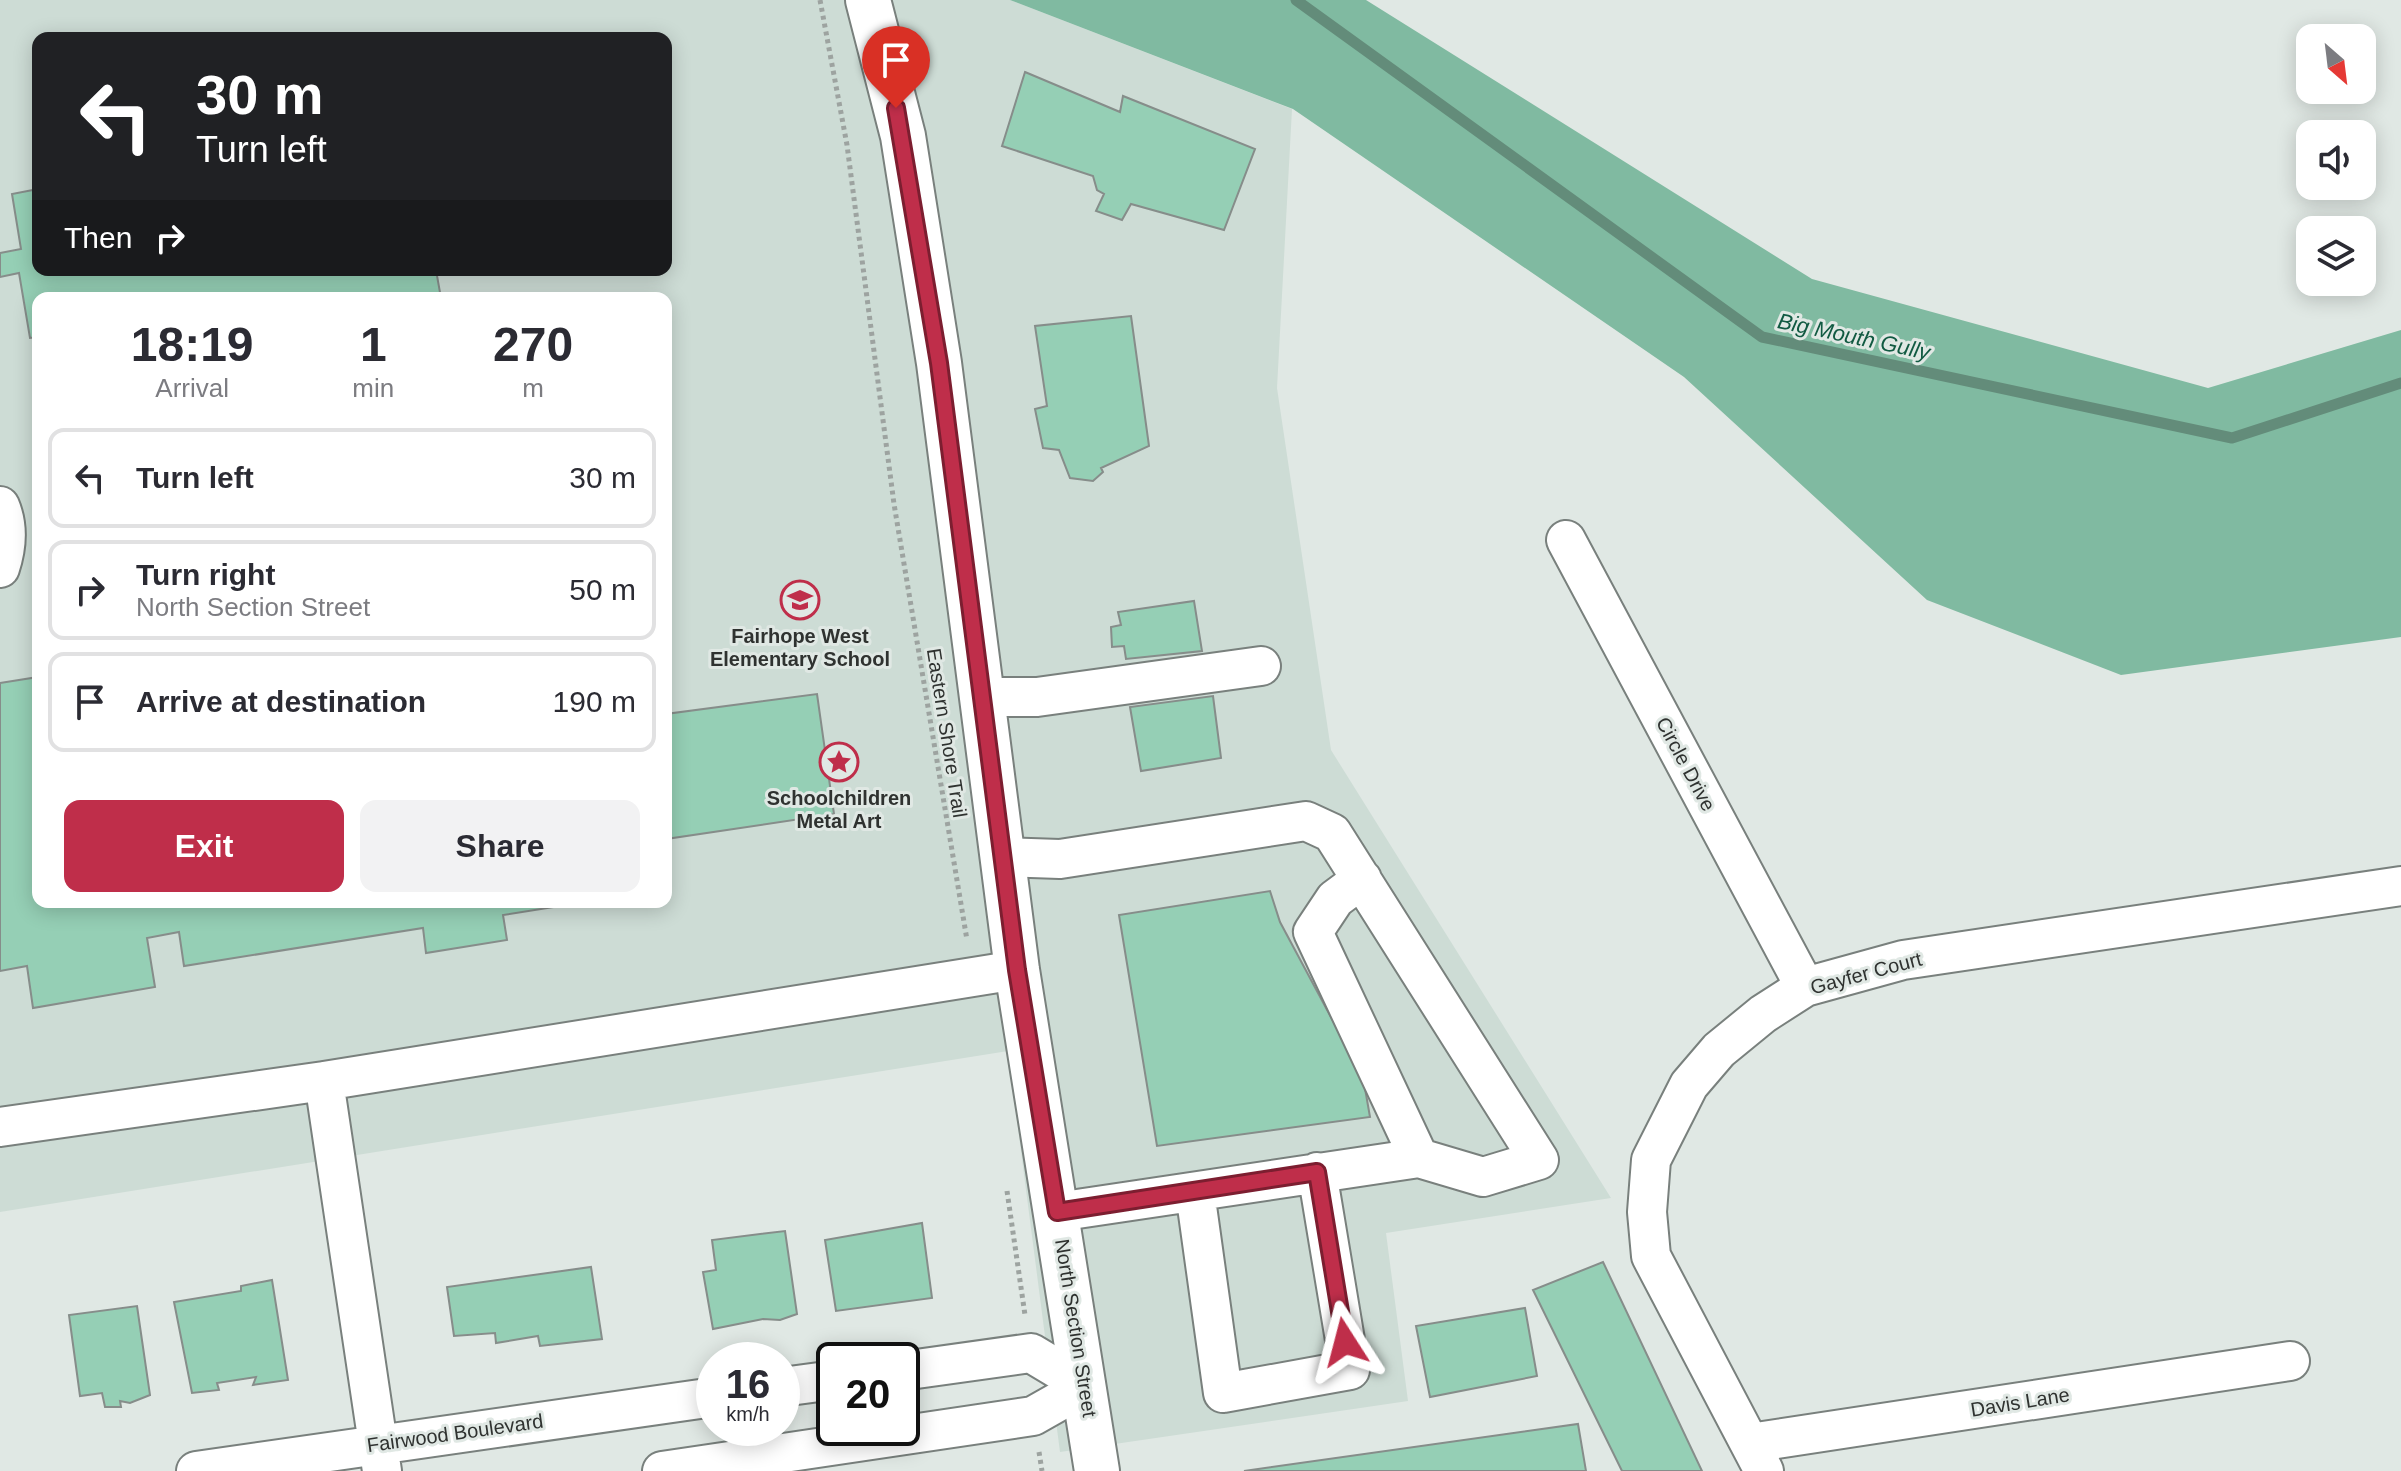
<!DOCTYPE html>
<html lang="en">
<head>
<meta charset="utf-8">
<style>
  body { margin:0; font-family:Arial,sans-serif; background:#f2f2f3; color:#2b2b33; height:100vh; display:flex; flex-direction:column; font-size:30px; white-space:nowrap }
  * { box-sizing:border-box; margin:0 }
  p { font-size:26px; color:#7c7c81 }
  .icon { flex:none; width:44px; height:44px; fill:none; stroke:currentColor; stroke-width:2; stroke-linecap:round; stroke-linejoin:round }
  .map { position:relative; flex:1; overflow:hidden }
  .sheet { position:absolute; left:32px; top:292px; width:640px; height:616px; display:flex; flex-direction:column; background:#fff; border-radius:16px; box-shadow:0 4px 20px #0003 }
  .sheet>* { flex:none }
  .banner { position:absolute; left:32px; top:32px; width:640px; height:244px; border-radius:16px; box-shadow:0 4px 20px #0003; background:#202124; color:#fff; overflow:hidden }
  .needle { width:52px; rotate:152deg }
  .fabs { position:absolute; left:2296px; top:24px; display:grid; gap:16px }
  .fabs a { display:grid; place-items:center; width:80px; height:80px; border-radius:16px; background:#fff; box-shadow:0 4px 20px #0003; font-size:40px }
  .speed { position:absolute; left:696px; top:1342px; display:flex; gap:16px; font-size:40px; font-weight:700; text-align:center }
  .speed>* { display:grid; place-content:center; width:104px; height:104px; border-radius:50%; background:#fff; box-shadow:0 4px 20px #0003; line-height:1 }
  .speed small { font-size:20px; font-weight:400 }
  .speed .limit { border:4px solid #111; border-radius:12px; background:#fff; color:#111 }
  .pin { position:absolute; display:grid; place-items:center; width:68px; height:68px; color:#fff; margin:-82px -34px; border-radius:50% 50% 50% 0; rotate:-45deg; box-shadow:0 0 8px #0007 }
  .pin .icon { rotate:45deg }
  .me { position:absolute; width:88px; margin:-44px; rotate:351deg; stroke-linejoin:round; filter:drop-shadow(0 0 6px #0008) }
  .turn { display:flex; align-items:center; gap:28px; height:168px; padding:0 32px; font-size:36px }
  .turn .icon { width:104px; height:104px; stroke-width:2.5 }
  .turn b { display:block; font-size:56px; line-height:68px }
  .then { display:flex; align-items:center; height:76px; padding:0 32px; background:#0003; gap:16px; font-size:30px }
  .eta { display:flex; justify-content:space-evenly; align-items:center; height:136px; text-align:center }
  .eta b { font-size:48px; font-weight:600; line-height:56px }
  .cta { display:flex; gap:16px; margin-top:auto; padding:16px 32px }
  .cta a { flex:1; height:92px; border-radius:16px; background:#bf2e4a; color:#fff; font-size:32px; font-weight:600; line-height:92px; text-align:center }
  .cta a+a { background:#f2f2f3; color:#2b2b33 }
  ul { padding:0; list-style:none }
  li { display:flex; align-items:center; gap:24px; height:100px; margin:0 16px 12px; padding:0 16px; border:4px solid #e1e1e2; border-radius:16px }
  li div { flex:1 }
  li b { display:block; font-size:30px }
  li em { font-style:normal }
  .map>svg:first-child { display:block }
  .built { fill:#cddcd5; fill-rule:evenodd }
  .forest { fill:#80baa1 }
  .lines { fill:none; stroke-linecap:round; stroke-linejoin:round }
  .stream { stroke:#638c7a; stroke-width:11 }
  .building { fill:#95cfb5; stroke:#868d8a; stroke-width:2 }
  .minor-casing { stroke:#79807d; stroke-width:42 }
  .major-casing { stroke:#79807d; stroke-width:48 }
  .path { stroke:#9da3a0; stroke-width:5; stroke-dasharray:4 4; stroke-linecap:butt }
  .minor { stroke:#fff; stroke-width:38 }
  .major { stroke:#fff; stroke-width:44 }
  .route-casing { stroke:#7c1e30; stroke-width:20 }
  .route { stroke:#bf2e4a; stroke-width:14 }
  .labels { text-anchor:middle; stroke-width:6; stroke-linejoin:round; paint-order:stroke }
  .poi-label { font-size:20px; font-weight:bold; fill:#2f3230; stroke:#e0e8e4 }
  .street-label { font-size:20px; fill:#2f3230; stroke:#e0e8e4 }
  .water-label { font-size:22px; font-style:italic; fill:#115a42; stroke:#e0e8e4 }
</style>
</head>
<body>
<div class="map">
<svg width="2401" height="1471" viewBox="0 0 2401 1471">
  <rect width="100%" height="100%" fill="#e0e8e4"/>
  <path class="built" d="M 0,0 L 1010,0 L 1292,109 L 1277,388 L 1331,750 L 1611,1198 L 1386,1233 L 1408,1401 L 1060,1452 L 1008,1051 L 0,1212 ZM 38,38 L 666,38 L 666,270 L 38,270 ZM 38,298 L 666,298 L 666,902 L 38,902 Z"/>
  <path class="forest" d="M 1010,0 L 1366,0 L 1812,279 L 2208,388 L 2401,330 L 2401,637 L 2121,675 L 1927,600 L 1684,377 L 1293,109 Z"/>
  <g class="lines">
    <path class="stream" d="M 1296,0 L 1762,337 L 2232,438 L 2401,383"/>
  </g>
  <path class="building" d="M 1025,72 L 1120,112 L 1123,96 L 1255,149 L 1224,230 L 1131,204 L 1122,220 L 1096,211 L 1104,194 L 1097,190 L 1093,176 L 1002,146 Z
    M 38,189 L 38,270 L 436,270 L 441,298 L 38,298 L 38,337 L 30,338 L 19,273 L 0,277 L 0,253 L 21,249 L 12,194 Z
    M 1131,316 L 1149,446 L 1101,468 L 1103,472 L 1093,481 L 1070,478 L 1059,450 L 1043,448 L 1035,409 L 1047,406 L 1035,326 Z
    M 1194,601 L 1202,651 L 1126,659 L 1124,646 L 1112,647 L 1111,627 L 1121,625 L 1118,612 Z
    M 38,677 L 38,902 L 585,902 L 503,915 L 507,940 L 426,953 L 423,928 L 184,966 L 179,932 L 147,938 L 155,987 L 33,1008 L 27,966 L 0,971 L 0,683 Z
    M 817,694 L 834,814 L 666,839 L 666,714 Z
    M 1213,696 L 1221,758 L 1141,771 L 1130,707 Z
    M 1270,891 L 1280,922 L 1363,1077 L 1370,1117 L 1157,1146 L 1119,915 Z
    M 922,1223 L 932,1298 L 836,1311 L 825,1240 Z
    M 785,1231 L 797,1314 L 780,1320 L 763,1319 L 713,1329 L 703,1272 L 716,1270 L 712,1240 Z
    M 1603,1262 L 1702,1471 L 1622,1471 L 1533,1290 Z
    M 591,1267 L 602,1339 L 540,1346 L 538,1336 L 496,1343 L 495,1333 L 454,1336 L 447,1287 Z
    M 272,1280 L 288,1380 L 253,1385 L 256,1377 L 217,1383 L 219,1390 L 192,1393 L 174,1302 L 241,1291 L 241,1286 Z
    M 137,1306 L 150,1395 L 130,1403 L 120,1401 L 121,1407 L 105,1407 L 102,1393 L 80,1396 L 69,1315 Z
    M 1525,1308 L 1537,1376 L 1430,1397 L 1416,1326 Z
    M 1578,1424 L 1586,1471 L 1244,1471 Z"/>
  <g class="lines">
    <g class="minor-casing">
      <path id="minor" d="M 0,506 C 9,527 7,547 0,568
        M 1566,540 L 1805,987
        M 982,697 L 1037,697 L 1261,666
        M 1002,857 L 1060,859 L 1306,821 L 1332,833 L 1539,1160 L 1483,1177 L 1419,1158 L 1057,1212
        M 1362,879 L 1335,899 L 1313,932 L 1419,1158
        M 0,1127 L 324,1081
        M 1195,1192 L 1223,1393 L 1350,1370 L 1317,1172
        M 782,1387 L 834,1380
        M 1750,1443 L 2290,1361
        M 196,1471 L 714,1397
        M 382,1471 L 324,1081 L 1017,970
        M 662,1471 L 1033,1416 L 1086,1386 L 1031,1353 L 902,1371
        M 1764,1471 L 1651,1256 L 1647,1212 L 1651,1160 L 1689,1085 L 1719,1050 L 1763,1014 L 1805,987 L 1903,960 L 2401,886"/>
    </g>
    <g class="major-casing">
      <path id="major" d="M 868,0 L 903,136 L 939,363 L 1017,970 L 1097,1471"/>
    </g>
    <path class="path" d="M 820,0 L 847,145 L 894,504 L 967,940
      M 1007,1191 L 1025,1315
      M 1039,1452 L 1042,1471"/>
    <use href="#minor" class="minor"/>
    <use href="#major" class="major"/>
  </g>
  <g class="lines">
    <g class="route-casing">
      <path id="route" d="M 896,108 L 939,363 L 1017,970 L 1057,1212 L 1317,1172 L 1345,1342"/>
    </g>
    <use href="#route" class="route"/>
  </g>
  <defs>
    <g id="school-ring" transform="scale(2)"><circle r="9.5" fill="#e0e8e4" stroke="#bf2e4a" stroke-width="1.5"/><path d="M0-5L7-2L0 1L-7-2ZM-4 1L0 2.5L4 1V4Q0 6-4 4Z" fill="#bf2e4a"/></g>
    <g id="sight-ring" transform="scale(2)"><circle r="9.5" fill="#e0e8e4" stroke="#bf2e4a" stroke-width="1.5"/><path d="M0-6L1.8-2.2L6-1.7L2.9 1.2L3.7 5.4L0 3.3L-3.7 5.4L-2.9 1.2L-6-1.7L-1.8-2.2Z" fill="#bf2e4a"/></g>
  </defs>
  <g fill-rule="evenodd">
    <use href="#school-ring" x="800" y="600"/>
    <use href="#sight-ring" x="839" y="762"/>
  </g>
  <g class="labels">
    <g class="poi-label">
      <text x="800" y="643">Fairhope West<tspan x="800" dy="23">Elementary School</tspan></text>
      <text x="839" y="805">Schoolchildren<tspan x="839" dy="23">Metal Art</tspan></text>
    </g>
    <g class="street-label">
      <text transform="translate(947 733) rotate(81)" y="7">Eastern Shore Trail</text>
      <text transform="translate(1686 764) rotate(62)" y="7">Circle Drive</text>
      <text transform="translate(1866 973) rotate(-15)" y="7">Gayfer Court</text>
      <text transform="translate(1076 1328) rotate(81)" y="7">North Section Street</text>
      <text transform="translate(2020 1402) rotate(-9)" y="7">Davis Lane</text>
      <text transform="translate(455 1433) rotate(-8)" y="7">Fairwood Boulevard</text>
    </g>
    <g class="water-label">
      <text transform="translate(1854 336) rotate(12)" y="8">Big Mouth Gully</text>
    </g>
  </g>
</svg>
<div class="fabs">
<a><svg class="needle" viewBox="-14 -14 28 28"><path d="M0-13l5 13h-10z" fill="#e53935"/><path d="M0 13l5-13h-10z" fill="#7c7c81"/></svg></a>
<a><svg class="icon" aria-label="sound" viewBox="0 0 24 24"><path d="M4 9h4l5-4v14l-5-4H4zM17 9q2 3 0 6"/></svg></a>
<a><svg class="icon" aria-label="layers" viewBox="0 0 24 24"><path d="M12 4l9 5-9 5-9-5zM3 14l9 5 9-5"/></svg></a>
</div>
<div class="speed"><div>16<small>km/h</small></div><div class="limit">20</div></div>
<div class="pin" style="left:896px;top:108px;background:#d93025"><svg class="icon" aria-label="arrive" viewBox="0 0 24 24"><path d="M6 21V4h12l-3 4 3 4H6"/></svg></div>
<svg class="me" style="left:1345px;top:1342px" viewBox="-20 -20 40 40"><path d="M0-17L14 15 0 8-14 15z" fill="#bf2e4a" stroke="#fff" stroke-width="4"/></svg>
<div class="banner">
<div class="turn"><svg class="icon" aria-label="left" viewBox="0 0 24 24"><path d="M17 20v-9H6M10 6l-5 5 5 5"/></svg><div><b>30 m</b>Turn left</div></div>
<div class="then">Then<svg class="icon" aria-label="right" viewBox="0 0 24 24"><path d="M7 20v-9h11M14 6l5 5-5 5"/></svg></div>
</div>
<section class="sheet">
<div class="eta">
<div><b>18:19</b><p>Arrival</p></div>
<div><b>1</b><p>min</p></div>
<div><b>270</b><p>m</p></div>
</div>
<ul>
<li><svg class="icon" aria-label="left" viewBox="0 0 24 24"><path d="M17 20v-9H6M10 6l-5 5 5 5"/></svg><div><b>Turn left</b></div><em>30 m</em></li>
<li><svg class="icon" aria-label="right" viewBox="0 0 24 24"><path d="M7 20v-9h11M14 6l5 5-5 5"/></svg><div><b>Turn right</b><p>North Section Street</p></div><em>50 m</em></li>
<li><svg class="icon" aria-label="arrive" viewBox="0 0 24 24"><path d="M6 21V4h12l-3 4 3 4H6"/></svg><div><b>Arrive at destination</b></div><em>190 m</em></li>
</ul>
<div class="cta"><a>Exit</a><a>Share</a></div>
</section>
</div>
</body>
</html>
